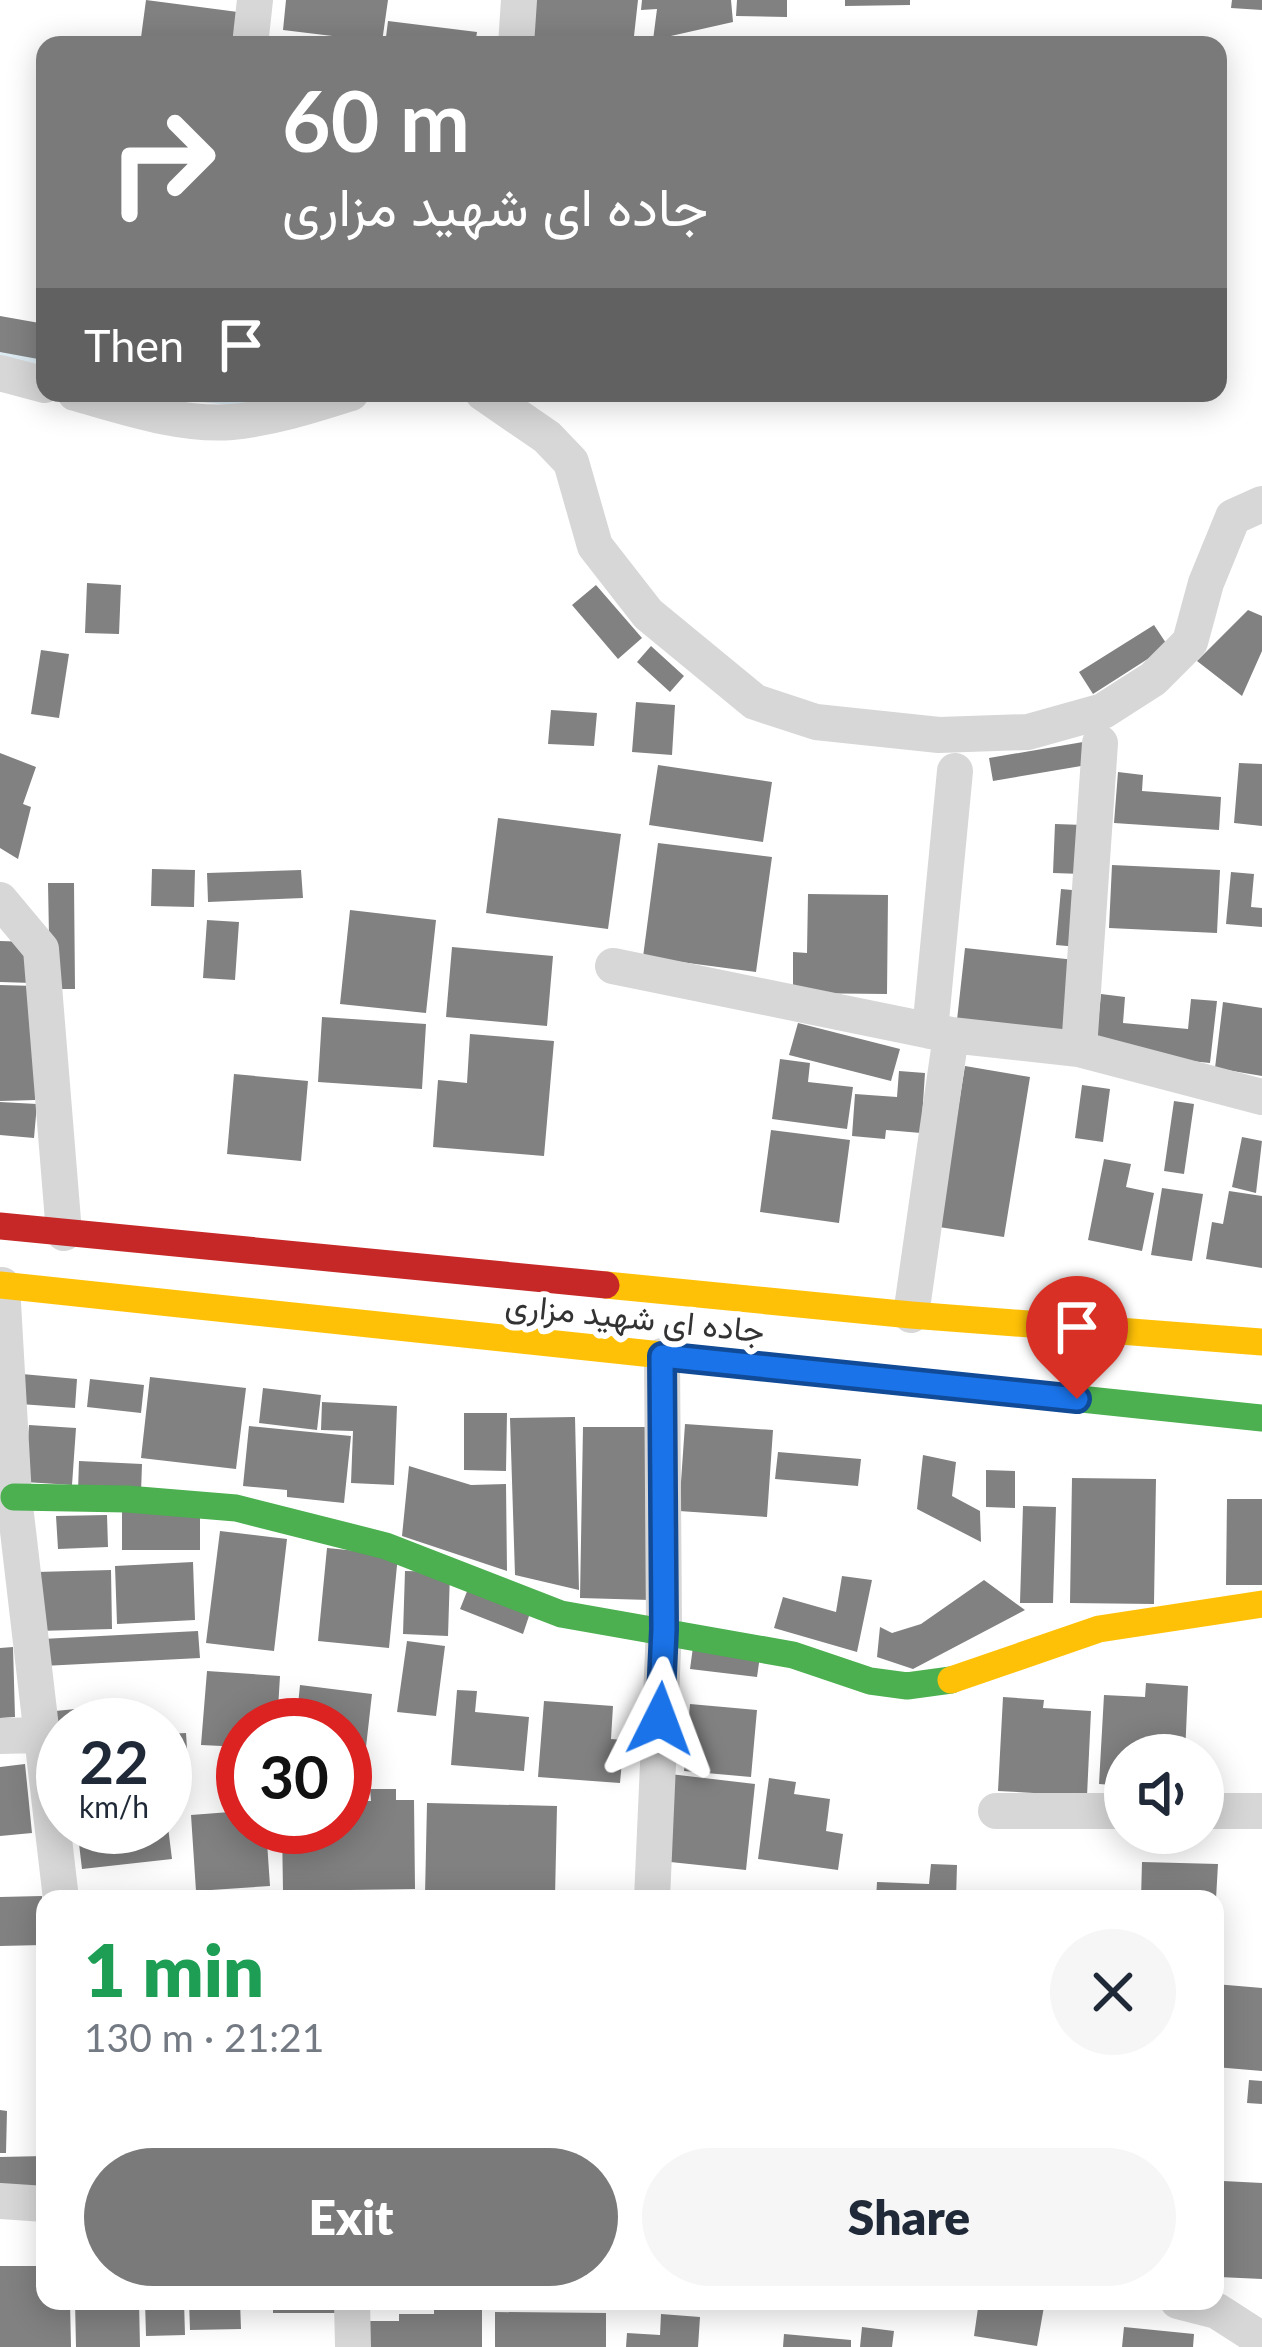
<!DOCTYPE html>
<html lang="en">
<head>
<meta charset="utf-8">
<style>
  body { margin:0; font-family:Lato,Vazirmatn,sans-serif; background:#f6f6f7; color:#1f2937; height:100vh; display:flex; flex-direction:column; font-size:45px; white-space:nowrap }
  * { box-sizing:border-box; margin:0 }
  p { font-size:39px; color:#747a83 }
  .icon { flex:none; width:66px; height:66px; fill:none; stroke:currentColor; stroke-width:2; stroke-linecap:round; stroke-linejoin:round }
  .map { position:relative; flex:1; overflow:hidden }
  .side { position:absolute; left:36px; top:1890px; width:1188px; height:420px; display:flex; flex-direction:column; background:#fff; border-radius:24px; box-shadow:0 6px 30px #0003 }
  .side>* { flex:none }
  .guide { position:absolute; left:36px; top:36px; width:1191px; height:366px; border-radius:24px; box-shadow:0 6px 30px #0003; background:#7a7a7a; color:#fff; overflow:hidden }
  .buttons { position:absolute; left:1104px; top:1734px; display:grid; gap:24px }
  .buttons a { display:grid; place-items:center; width:120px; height:120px; border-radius:50%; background:#fff; box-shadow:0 6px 30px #0003; font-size:60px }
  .speed { position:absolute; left:36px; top:1698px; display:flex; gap:24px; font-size:60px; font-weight:700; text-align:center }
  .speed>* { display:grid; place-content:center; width:156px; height:156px; border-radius:50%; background:#fff; box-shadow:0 6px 30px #0003; line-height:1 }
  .speed small { font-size:30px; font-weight:400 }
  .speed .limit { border:18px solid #d22; background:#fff; color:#111 }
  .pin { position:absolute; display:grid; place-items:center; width:102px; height:102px; color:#fff; margin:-123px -51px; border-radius:50% 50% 50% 0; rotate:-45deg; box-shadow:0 0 12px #0007 }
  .pin .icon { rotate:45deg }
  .me { position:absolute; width:132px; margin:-66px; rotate:3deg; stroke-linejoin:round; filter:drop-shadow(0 0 9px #0008) }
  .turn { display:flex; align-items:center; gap:42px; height:252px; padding:0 48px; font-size:54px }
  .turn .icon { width:156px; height:156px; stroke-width:2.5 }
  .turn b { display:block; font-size:84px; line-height:102px }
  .then { display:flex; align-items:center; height:114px; padding:0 48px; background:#0003; gap:24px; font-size:45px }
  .round { display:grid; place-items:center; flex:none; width:126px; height:126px; border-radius:63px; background:#f6f6f7 }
  .summary { display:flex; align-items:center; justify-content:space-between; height:204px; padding:0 48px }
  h1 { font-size:72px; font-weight:800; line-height:90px; color:#1e9e55 }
  .primary-button { display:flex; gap:24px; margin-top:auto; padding:24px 48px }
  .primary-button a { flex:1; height:138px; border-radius:72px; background:#7a7a7a; color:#fff; font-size:48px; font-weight:800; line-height:138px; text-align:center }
  .primary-button a+a { background:#f6f6f7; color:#1f2937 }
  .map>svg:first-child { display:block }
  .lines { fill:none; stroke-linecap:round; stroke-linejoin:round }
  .stream { stroke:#ddebf3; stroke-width:12 }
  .building { fill:#818181 }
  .street { stroke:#d7d7d7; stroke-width:36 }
  .fast { stroke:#4caf50; stroke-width:27 }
  .slow { stroke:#ffc107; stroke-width:27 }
  .jam { stroke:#c62828; stroke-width:27 }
  .route-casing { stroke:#114b97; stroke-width:30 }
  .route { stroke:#1a73e8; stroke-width:21 }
  .labels { text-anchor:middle; stroke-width:12; stroke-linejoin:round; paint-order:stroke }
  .street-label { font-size:33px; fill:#333; stroke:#fff }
</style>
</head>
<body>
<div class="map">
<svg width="1262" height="2347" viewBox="0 0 1262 2347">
  <rect width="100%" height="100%" fill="#fff"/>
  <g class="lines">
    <path class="stream" d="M 0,351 L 45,362
      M 170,393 L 265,402"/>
  </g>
  <path class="building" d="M 146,0 L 238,12 L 233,45 L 140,45 Z
    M 286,0 L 388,0 L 382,42 L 283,30 Z
    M 531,0 L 638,0 L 633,45 L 567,39 L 566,45 L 526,45 Z
    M 642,0 L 731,0 L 733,22 L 653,40 L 657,9 L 641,10 Z
    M 737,0 L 787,0 L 787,17 L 736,16 Z
    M 845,0 L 910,0 L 910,5 L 845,6 Z
    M 1232,0 L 1262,0 L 1262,10 L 1231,8 Z
    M 388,21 L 477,32 L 475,45 L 385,45 Z
    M 0,316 L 45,324 L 38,359 L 0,352 Z
    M 87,583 L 121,585 L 119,634 L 85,633 Z
    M 596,585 L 642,638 L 618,659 L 572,605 Z
    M 1248,610 L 1262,616 L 1262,651 L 1242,696 L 1197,661 Z
    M 1154,625 L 1168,646 L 1093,694 L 1079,672 Z
    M 651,646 L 684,676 L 670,692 L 637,662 Z
    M 41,650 L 69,654 L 59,718 L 31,714 Z
    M 636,702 L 675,705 L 672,755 L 632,752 Z
    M 551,710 L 597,713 L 594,746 L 548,744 Z
    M 1083,742 L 1087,765 L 993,781 L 989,758 Z
    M 0,753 L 36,767 L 23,804 L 31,807 L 18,859 L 0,848 Z
    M 1239,763 L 1262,764 L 1262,826 L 1234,823 Z
    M 658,765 L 772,782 L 763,842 L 649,825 Z
    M 1118,772 L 1143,775 L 1142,791 L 1221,797 L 1219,830 L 1114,823 Z
    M 498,818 L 621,834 L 608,929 L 486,913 Z
    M 1055,824 L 1084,825 L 1082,874 L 1053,873 Z
    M 658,843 L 772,857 L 756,972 L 643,957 Z
    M 1112,865 L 1220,870 L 1217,933 L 1109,928 Z
    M 152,869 L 195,870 L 194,907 L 151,906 Z
    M 301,870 L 303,898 L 208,902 L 207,873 Z
    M 1231,872 L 1254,874 L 1251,907 L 1262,908 L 1262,927 L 1226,924 Z
    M 48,883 L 74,883 L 75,989 L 50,989 Z
    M 1061,889 L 1083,891 L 1078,947 L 1056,945 Z
    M 808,894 L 888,895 L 887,994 L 793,993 L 793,952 L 807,953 Z
    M 350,910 L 436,920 L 426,1013 L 340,1004 Z
    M 207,920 L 239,922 L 235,980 L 203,978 Z
    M 0,941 L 32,942 L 32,983 L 0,982 Z
    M 452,947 L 553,956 L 547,1026 L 446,1017 Z
    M 965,948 L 1075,960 L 1067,1032 L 957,1020 Z
    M 0,985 L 36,986 L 35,1100 L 0,1101 Z
    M 1101,994 L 1125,997 L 1123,1023 L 1188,1029 L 1191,999 L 1217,1001 L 1210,1063 L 1095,1051 Z
    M 1223,1002 L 1262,1008 L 1262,1076 L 1215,1068 Z
    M 322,1017 L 426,1024 L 422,1089 L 318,1082 Z
    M 798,1023 L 900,1049 L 891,1081 L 789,1055 Z
    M 470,1034 L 554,1041 L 544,1156 L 433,1147 L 438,1080 L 467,1083 Z
    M 780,1059 L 810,1063 L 808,1082 L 853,1087 L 847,1129 L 772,1119 Z
    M 965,1066 L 1030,1077 L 1004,1237 L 939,1227 Z
    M 899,1071 L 925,1073 L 921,1133 L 886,1130 L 885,1139 L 852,1136 L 855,1094 L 897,1097 Z
    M 234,1074 L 308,1081 L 301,1161 L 227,1154 Z
    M 1082,1085 L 1110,1089 L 1103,1142 L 1075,1138 Z
    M 1174,1101 L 1194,1104 L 1184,1174 L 1164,1171 Z
    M 0,1102 L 37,1104 L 34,1138 L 0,1135 Z
    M 771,1130 L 850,1140 L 839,1223 L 760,1212 Z
    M 1242,1137 L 1262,1141 L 1256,1193 L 1232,1187 Z
    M 1104,1159 L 1131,1164 L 1126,1187 L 1154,1193 L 1142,1251 L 1088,1240 Z
    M 1162,1188 L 1203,1194 L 1192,1261 L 1151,1255 Z
    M 1229,1191 L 1262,1196 L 1262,1268 L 1206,1259 L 1212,1222 L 1223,1224 Z
    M 22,1374 L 77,1379 L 75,1408 L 20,1404 Z
    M 150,1377 L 246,1388 L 236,1469 L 141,1458 Z
    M 90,1379 L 144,1385 L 141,1413 L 87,1407 Z
    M 263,1388 L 321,1395 L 317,1430 L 259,1423 Z
    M 322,1402 L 397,1406 L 394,1485 L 351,1483 L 353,1431 L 321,1430 Z
    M 464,1413 L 507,1413 L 506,1471 L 464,1470 Z
    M 575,1417 L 579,1590 L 515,1575 L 510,1418 Z
    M 685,1424 L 773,1430 L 767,1517 L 679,1511 Z
    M 29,1425 L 76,1428 L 72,1485 L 25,1482 Z
    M 249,1426 L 351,1436 L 344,1503 L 287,1497 L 287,1490 L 243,1486 Z
    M 583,1427 L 653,1427 L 650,1600 L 580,1598 Z
    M 778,1452 L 861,1459 L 858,1486 L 775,1479 Z
    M 923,1455 L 956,1462 L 952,1496 L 980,1511 L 981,1542 L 917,1509 Z
    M 79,1461 L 142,1464 L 141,1493 L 78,1491 Z
    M 409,1466 L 471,1485 L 506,1484 L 507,1571 L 402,1536 Z
    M 986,1470 L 1015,1471 L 1015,1508 L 986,1507 Z
    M 1072,1478 L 1156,1479 L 1154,1604 L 1070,1603 Z
    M 1227,1499 L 1262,1499 L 1262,1585 L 1226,1585 Z
    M 1023,1506 L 1056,1507 L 1053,1603 L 1020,1603 Z
    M 122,1511 L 200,1511 L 200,1550 L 122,1550 Z
    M 107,1515 L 108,1547 L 58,1549 L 56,1516 Z
    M 220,1531 L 287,1539 L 274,1651 L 206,1643 Z
    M 327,1548 L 398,1555 L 389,1648 L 318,1641 Z
    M 193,1562 L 195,1620 L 117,1624 L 115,1566 Z
    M 111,1570 L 112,1629 L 37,1631 L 36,1572 Z
    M 405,1571 L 450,1572 L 448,1636 L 403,1634 Z
    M 842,1576 L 872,1580 L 857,1652 L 774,1628 L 783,1597 L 836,1612 Z
    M 984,1580 L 1025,1610 L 913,1669 L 877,1657 L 880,1627 L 892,1633 L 921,1624 Z
    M 468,1589 L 530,1613 L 523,1634 L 460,1609 Z
    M 198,1631 L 200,1658 L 43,1666 L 42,1639 Z
    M 407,1641 L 445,1646 L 436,1716 L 397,1712 Z
    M 13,1647 L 15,1717 L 0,1718 L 0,1648 Z
    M 693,1647 L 760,1656 L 757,1677 L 690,1669 Z
    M 207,1671 L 280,1676 L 277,1725 L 243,1725 L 243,1747 L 201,1745 Z
    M 1146,1683 L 1188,1686 L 1185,1755 L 1125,1755 L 1125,1786 L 1099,1784 L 1104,1695 L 1145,1697 Z
    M 300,1685 L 372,1694 L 366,1747 L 345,1745 L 345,1725 L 296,1725 Z
    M 457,1690 L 477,1691 L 475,1712 L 529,1717 L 524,1771 L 451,1765 Z
    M 1003,1697 L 1044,1700 L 1043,1708 L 1091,1711 L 1087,1796 L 998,1791 Z
    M 544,1701 L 613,1706 L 611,1739 L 624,1740 L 620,1783 L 538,1777 Z
    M 690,1704 L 757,1710 L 751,1777 L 684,1771 Z
    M 86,1708 L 88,1725 L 63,1725 L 63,1754 L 60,1755 L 55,1711 Z
    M 186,1733 L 188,1764 L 165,1766 L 165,1734 Z
    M 25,1764 L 32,1833 L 0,1836 L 0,1767 Z
    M 670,1774 L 755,1784 L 746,1870 L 661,1861 Z
    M 769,1778 L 796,1782 L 794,1794 L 830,1799 L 826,1831 L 843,1834 L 838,1870 L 758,1859 Z
    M 370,1789 L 396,1789 L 396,1800 L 414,1800 L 415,1889 L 283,1891 L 282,1827 L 345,1827 L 345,1801 L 371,1801 Z
    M 427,1803 L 557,1806 L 555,1897 L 425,1895 Z
    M 243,1811 L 243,1827 L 266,1827 L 270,1886 L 196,1891 L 191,1815 Z
    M 77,1827 L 168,1827 L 172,1859 L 82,1869 Z
    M 1142,1862 L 1218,1864 L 1216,1899 L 1141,1899 Z
    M 931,1864 L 957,1865 L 956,1899 L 876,1899 L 877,1882 L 929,1884 Z
    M 42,1896 L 43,1945 L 0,1946 L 0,1897 Z
    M 1215,1984 L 1262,1988 L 1262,2071 L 1215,2067 Z
    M 1249,2080 L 1262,2081 L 1262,2104 L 1247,2103 Z
    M 0,2110 L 7,2111 L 6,2153 L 0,2153 Z
    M 45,2156 L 45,2187 L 0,2188 L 0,2157 Z
    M 1223,2181 L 1262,2183 L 1262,2279 L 1219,2277 Z
    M 0,2266 L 45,2266 L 45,2301 L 70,2301 L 71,2347 L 0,2347 Z
    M 75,2301 L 139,2301 L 140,2347 L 76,2347 Z
    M 145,2301 L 184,2301 L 185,2335 L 146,2336 Z
    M 189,2301 L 240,2301 L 241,2329 L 190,2330 Z
    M 273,2301 L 337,2301 L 337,2313 L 273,2313 Z
    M 522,2301 L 574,2301 L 574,2305 L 522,2306 Z
    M 979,2301 L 1045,2301 L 1037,2346 L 974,2336 Z
    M 434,2303 L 482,2303 L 482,2347 L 366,2347 L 366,2321 L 399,2321 L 399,2314 L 434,2314 Z
    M 495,2312 L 606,2313 L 606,2347 L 495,2347 Z
    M 661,2314 L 700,2317 L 698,2347 L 626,2347 L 627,2333 L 660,2335 Z
    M 862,2327 L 894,2331 L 892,2347 L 860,2347 Z
    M 1124,2327 L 1194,2334 L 1193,2347 L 1122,2347 Z
    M 784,2334 L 851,2340 L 851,2347 L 783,2347 Z"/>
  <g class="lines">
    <path class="street" d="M 250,45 L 255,0
      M 516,45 L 519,0
      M 0,373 L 45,385
      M 75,393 C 125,407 180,426 232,422 C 273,418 313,405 351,393
      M 483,393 L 547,437 L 571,462 L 595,546 L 648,614 L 755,702 L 816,722 L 939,735 L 1028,732 L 1103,711 L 1153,679 L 1190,642 L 1206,583 L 1233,517 L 1262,504
      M 0,900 L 41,949 L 64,1233
      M 613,966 L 951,1035 L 1079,1049 L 1262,1097
      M 930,1031 L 955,771
      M 1079,1049 L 1100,743
      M 2,1285 L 14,1497 L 61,1899
      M 911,1315 L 951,1035
      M 0,1736 L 41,1735
      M 996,1811 L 1125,1811
      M 1203,1811 L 1262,1811
      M 652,1899 L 664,1629 L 662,1356
      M 0,2201 L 45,2204
      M 352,2301 L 353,2347
      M 1178,2301 L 1217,2311 L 1262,2340"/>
    <path class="fast" d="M 747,1364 L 1262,1418
      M 14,1497 L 127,1499 L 236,1508 L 386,1546 L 561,1614 L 793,1655 L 870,1681 L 907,1686 L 951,1680"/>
    <path class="slow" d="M 0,1285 L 747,1364
      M 606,1285 L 911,1315 L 1262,1342
      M 951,1680 L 1099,1629 L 1262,1604"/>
    <path class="jam" d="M 0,1226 L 606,1285"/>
  </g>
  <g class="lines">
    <g class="route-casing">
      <path id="route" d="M 660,1719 L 664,1629 L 662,1356 L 1077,1399"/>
    </g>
    <use href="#route" class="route"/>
  </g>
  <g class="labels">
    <g class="street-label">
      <text transform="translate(635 1317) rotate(6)" y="12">جاده ای شهید مزاری</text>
    </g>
  </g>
</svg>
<div class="buttons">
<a><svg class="icon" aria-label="sound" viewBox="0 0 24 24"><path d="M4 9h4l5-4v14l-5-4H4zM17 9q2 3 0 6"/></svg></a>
</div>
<div class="speed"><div>22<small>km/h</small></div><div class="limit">30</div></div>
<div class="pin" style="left:1077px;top:1399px;background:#d93025"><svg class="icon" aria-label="arrive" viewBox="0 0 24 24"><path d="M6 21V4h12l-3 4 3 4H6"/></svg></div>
<svg class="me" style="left:660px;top:1719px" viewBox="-20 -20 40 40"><path d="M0-17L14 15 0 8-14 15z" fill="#1a73e8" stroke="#fff" stroke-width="4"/></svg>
<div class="guide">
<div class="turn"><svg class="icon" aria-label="right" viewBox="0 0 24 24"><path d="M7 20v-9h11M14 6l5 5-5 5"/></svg><div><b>60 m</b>جاده ای شهید مزاری</div></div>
<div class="then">Then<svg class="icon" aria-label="arrive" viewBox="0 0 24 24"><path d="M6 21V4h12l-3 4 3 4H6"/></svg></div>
</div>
<section class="side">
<div class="summary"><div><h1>1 min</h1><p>130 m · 21:21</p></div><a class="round"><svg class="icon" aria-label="close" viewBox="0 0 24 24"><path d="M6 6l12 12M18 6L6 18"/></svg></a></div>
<div class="primary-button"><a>Exit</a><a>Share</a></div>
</section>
</div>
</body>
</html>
